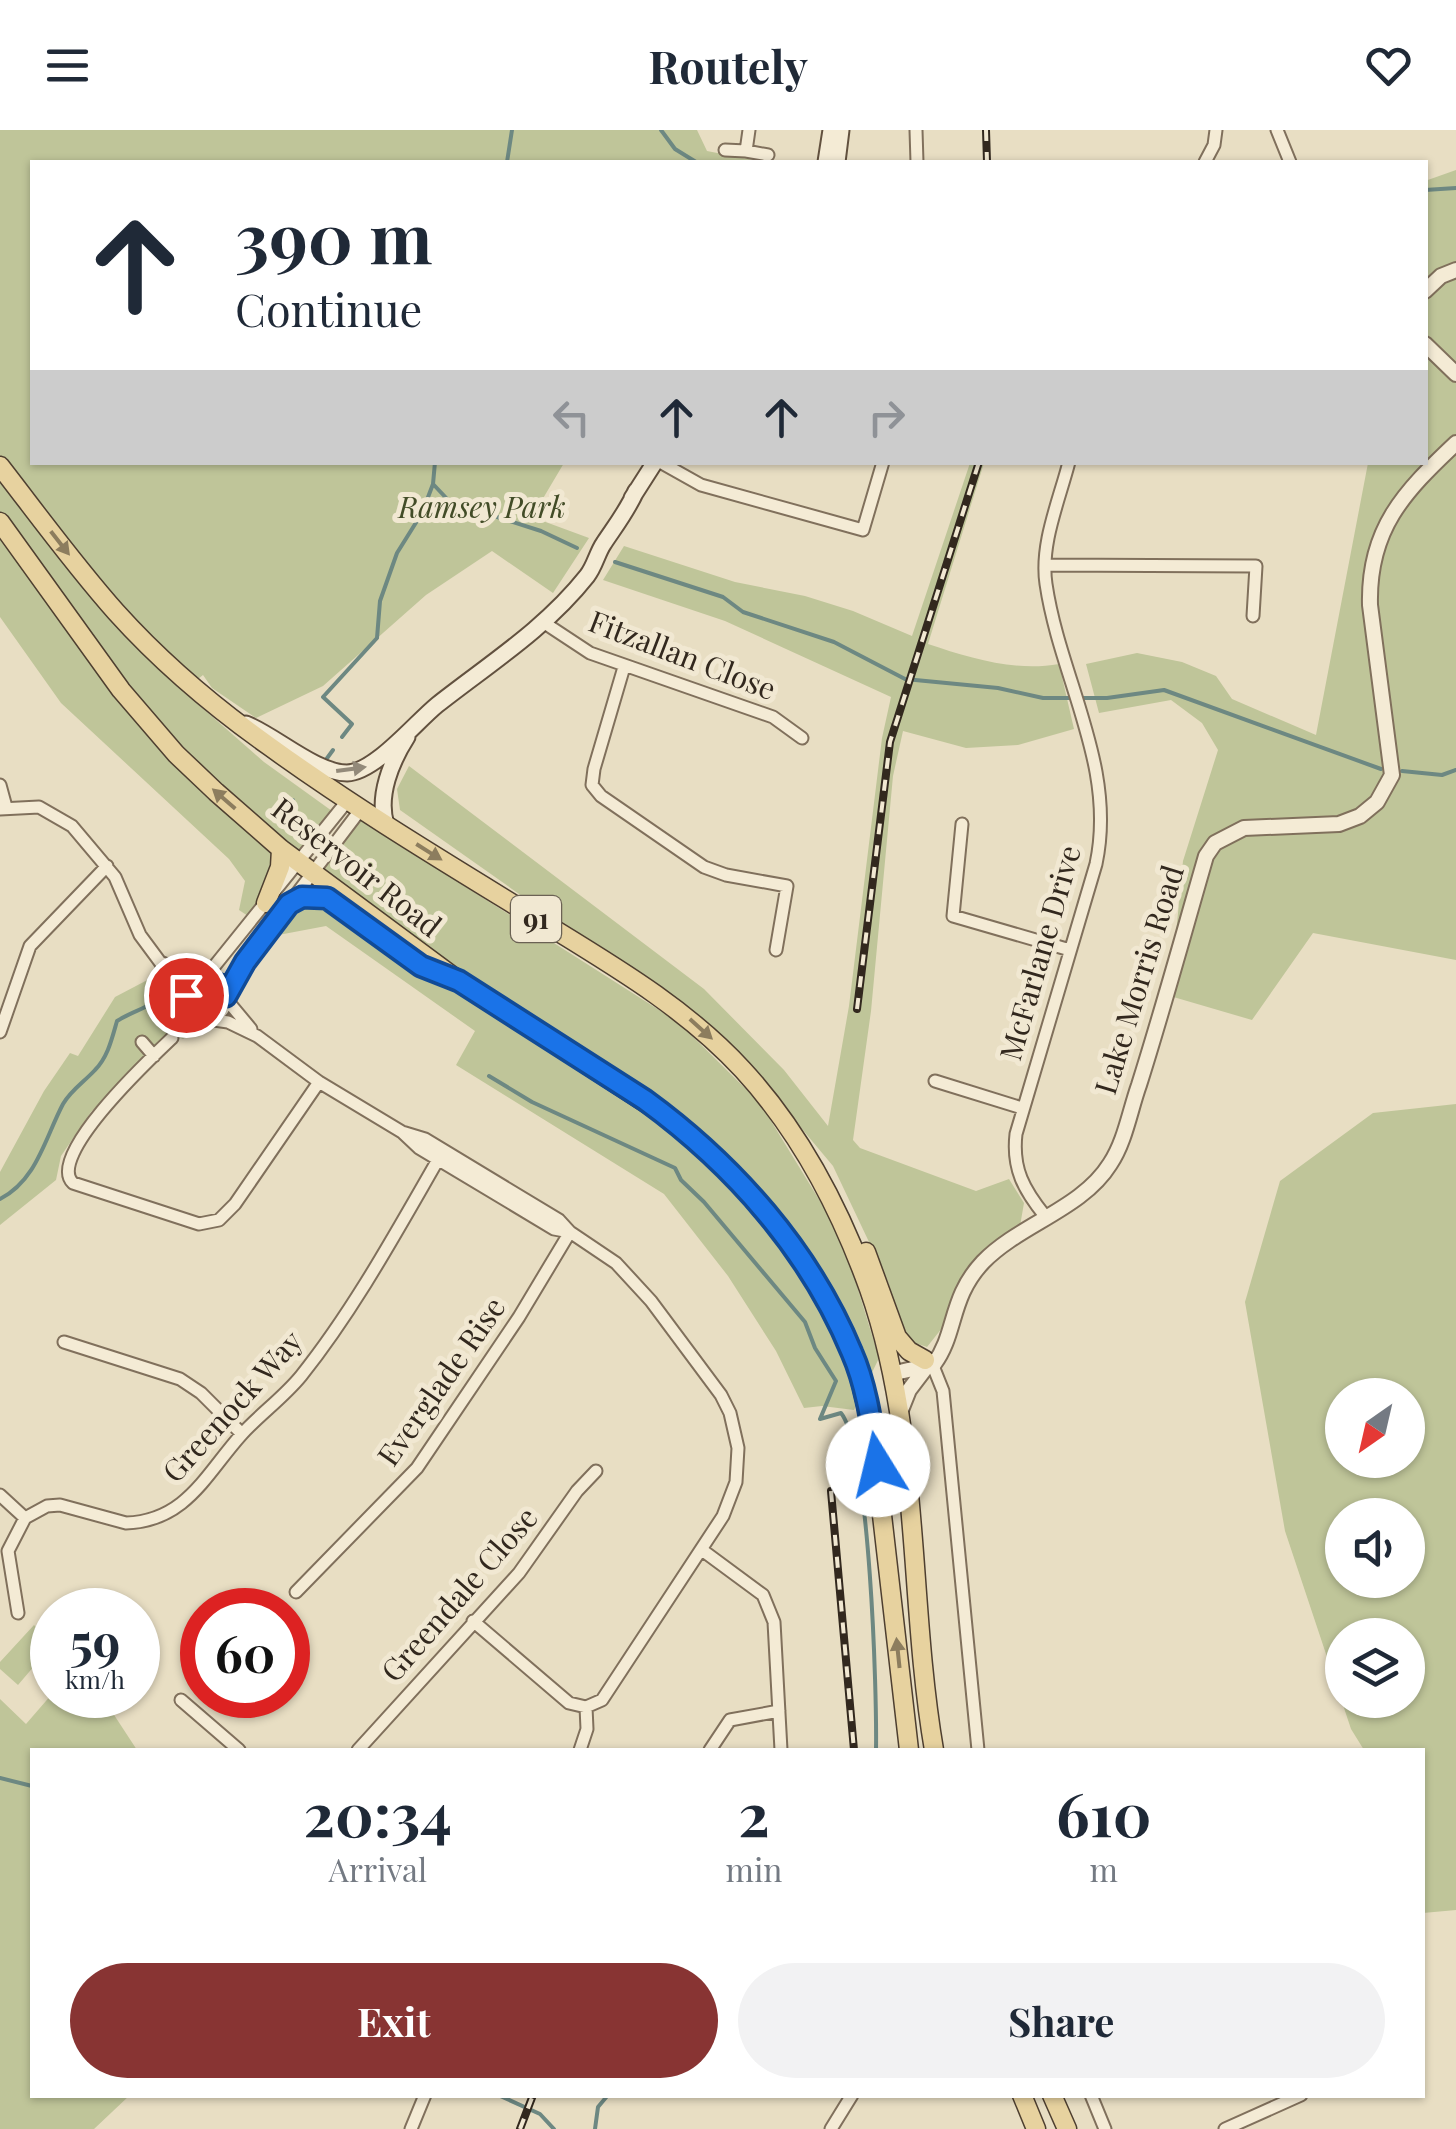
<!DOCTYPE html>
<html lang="en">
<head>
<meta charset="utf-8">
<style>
  body { margin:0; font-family:"Playfair Display",serif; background:#f2f2f3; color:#1f2937; height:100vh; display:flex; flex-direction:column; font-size:38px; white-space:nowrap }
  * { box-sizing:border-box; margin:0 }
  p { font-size:32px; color:#747a83 }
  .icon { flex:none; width:55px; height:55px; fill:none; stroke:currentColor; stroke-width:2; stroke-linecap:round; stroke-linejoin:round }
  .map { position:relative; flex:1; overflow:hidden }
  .sheet { position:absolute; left:30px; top:1618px; width:1395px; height:350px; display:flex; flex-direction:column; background:#fff; border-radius:0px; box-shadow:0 2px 8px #0004 }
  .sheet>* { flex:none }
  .guide { position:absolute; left:30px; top:30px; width:1398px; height:305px; border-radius:0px; box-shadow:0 2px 8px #0004; background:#fff; color:#1f2937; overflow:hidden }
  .needle { width:65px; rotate:214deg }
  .buttons { position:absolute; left:1325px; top:1248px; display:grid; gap:20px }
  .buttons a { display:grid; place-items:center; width:100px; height:100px; border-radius:50%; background:#fff; box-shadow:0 2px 8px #0004; font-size:50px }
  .speed { position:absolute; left:30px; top:1458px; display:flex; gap:20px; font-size:50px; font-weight:700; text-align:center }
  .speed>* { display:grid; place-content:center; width:130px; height:130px; border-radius:50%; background:#fff; box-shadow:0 2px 8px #0004; line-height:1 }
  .speed small { font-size:25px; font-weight:400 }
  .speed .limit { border:15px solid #d22; background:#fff; color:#111 }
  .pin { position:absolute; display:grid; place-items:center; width:85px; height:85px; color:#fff; margin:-42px; border:5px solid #fff; border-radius:50%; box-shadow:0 2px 10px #0007 }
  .me { position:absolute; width:110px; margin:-55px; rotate:351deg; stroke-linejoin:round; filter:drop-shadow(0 0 8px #0008) }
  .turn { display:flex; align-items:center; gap:35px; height:210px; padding:0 40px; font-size:45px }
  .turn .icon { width:130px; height:130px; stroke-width:2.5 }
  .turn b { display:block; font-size:70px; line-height:85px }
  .lanes { display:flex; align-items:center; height:95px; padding:0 40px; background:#0003; justify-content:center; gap:50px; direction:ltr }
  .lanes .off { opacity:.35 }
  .eta { display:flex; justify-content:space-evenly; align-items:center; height:170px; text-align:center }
  .eta b { font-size:60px; font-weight:700; line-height:70px }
  .button { display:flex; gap:20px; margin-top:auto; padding:20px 40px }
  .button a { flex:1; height:115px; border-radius:60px; background:#883433; color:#fff; font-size:40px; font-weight:700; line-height:115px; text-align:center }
  .button a+a { background:#f2f2f3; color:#1f2937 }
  header { display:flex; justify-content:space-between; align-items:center; height:130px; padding:0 40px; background:#fff; font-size:45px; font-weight:700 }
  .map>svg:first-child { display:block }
  .green { fill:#bfc599; fill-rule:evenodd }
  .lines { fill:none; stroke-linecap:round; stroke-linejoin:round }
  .stream { stroke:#6d8882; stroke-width:4 }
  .minor-casing { stroke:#80705c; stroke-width:15 }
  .tertiary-casing { stroke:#80705c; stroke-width:18 }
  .secondary-casing { stroke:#62513f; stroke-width:19 }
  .primary-casing { stroke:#4e3f30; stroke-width:21 }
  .minor { stroke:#f4ebd5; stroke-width:11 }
  .tertiary { stroke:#f4ebd5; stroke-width:14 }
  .secondary { stroke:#f4ebd5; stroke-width:15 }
  .primary { stroke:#e7d29f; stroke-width:18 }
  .rail-casing { stroke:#32281e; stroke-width:8 }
  .rail { stroke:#f1e8d2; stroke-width:4; stroke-dasharray:11; stroke-linecap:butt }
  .oneway { fill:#8c7d5e }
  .oneway2 { fill:#938a7a }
  .route-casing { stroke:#114b97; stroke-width:25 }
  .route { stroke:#1a73e8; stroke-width:18 }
  .labels { text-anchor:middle; stroke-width:10; stroke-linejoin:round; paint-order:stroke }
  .shield { fill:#f1e8d2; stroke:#6b6254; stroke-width:2.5 }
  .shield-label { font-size:28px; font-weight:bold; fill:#32281e }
  .park-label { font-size:30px; font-style:italic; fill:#424c27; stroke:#f1e8d2 }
  .street-label { font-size:30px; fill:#32281e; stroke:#f1e8d2 }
</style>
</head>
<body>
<header><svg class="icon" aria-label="menu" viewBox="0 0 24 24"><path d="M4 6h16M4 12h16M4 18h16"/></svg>Routely<svg class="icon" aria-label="heart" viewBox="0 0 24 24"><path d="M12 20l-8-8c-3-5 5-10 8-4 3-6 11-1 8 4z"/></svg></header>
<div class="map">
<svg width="1456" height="1999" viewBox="0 0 1456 1999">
  <rect width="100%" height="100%" fill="#e8dec3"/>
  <path class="green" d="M 0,0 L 697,0 L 707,21 L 764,32 L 32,32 L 32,332 L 564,333 L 532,387 L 589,408 L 553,463 L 492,421 L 426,465 L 323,556 L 256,588 L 212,558 L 203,545 L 183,561 L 264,632 L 332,681 L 251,788 L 239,780 L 245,751 L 229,729 L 61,573 L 0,487 Z
    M 1456,40 L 1456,830 L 1313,803 L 1252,890 L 1170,866 L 1183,731 L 1218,620 L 1202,593 L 1171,570 L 1099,583 L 1086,534 L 1137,523 L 1182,532 L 1216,546 L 1232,569 L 1316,605 L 1368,333 L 1425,332 L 1425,51 Z
    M 970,333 L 984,333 L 928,514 C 970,528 1015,542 1059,534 L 1074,599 L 1018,615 L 966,618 L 903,601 L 893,646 L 871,881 L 853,1010 L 860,1018 L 976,1061 L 1009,1049 L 1024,1073 L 1020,1096 L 986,1119 L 958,1163 L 946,1193 L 927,1217 L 906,1210 L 888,1152 L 833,1036 L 729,912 L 400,680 L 397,659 L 409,636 L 704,859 L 784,940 L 828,996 L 849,876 L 882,608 L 891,567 L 725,491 L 603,450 L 624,416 L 735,452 L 805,466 L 853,481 L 912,506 Z
    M 359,689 L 678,892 L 760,973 L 842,1107 L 879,1228 L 854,1280 L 822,1276 L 804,1278 L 776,1221 L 728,1146 L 664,1064 L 456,935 L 475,901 L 326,796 L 273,806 Z
    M 155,846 L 177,881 L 199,899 L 183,909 L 169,903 L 91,982 L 61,1026 L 56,1050 L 0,1095 L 0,1042 L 44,961 L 70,923 L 78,926 L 115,867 Z
    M 1456,974 L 1456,1780 L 1423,1783 L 1422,1620 L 1364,1620 L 1351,1599 L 1285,1401 L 1245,1172 L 1280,1051 L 1373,983 ZM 1342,1265 L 1408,1265 L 1408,1330 L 1342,1330 ZM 1342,1385 L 1408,1385 L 1408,1450 L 1342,1450 ZM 1342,1505 L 1408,1505 L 1408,1570 L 1342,1570 Z
    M 34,1495 L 52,1515 L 18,1555 L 0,1539 L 0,1532 Z
    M 52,1564 L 101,1565 L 137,1620 L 32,1620 L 32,1965 L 130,1965 L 94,1999 L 0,1999 L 0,1569 L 26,1594 Z"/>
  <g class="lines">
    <path class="stream" d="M 661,0 L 675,19 L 696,32
      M 507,32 L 512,0
      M 1425,60 L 1456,58
      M 435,332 L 433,354 L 450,372 L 541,401 L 577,418
      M 615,432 L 723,467 L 743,482 L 834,512 L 905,549 L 998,558 L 1043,568 L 1107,568 L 1164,560 L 1381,639
      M 342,607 L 352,594 L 323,567 L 377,508 L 380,471 L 397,423 L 422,383 L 433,354
      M 325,631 L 333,620
      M 1402,641 L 1442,645 L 1456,640
      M 279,687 L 293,670
      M 489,946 L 532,972 L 675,1038 L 681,1050 L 704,1072 L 805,1192 L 815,1218 L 836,1251 L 820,1289
      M 0,1069 C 37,1050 45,1008 63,974 C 71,960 84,952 95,940 C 108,927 112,908 117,891 C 138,878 154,878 170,857
      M 820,1289 L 841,1283 C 870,1320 877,1563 876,1620
      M 0,1648 L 32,1656
      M 498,1965 L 540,1984 L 554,1999
      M 595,1999 L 598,1977 L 608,1965"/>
    <g class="minor-casing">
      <path id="minor" d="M 749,0 L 746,21 L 768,25
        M 916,0 L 917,32
        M 1277,0 L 1290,32
        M 725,20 L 746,21
        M 1205,32 L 1214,15 L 1216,0
        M 660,332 L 701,355 L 863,400 L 883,332
        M 1045,435 L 1256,436 L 1253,486
        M 543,492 L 590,523 L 773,587 L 802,608
        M 624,537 L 594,639 L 592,655 L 601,666 L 704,737 L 726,745 L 787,756 L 776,820
        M 0,655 L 6,677
        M 0,679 L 39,677 L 72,696 L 115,747 L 140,805 L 160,832
        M 962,694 L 953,786 L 1070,820
        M186 869a20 20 0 1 1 40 0a20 20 0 1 1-40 0Z
        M 204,849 L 348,670
        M 226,866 L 245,832 L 361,679
        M 226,869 L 251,899
        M 186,871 L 160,832 L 201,849
        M 207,889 L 228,892 L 257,906 L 319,952 L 402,1002 L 419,1018 L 554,1099 L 570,1102
        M 0,902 L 30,816 L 107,736
        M 172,908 C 151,928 45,1027 73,1053 L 199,1094 L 219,1090 L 235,1074 L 319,952
        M 142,912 L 154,926
        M 935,951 L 1022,978
        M 402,1002 L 425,1009 L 559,1090 L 570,1102 L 616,1133 L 651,1171 L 721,1265 L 730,1283 L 738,1318 L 736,1352 L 723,1386 L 602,1570 L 586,1577 L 569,1573 L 473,1491
        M 1045,1086 C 1024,1060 1012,1039 1016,1004 L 1096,734 C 1117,636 1060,549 1046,454 C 1040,414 1059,371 1069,332
        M 64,1212 L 180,1249 L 201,1263 L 242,1304
        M 931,1231 L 943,1261 L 978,1620
        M 0,1365 L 25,1388
        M 702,1420 L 763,1465 L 774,1492 L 781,1620
        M 296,1462 L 417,1338 L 519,1187 L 570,1102
        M 18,1483 L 8,1421 L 25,1388 L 47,1376 L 60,1375 L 126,1393 C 186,1391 206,1344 241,1305 C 260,1284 283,1268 301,1246 C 356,1177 399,1097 443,1021
        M 181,1570 L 239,1620
        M 358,1620 L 519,1443 L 577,1361 L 596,1341
        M 580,1620 L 587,1599 L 586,1577
        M 710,1620 L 730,1590 L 779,1581
        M 1091,1965 L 1105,1999
        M 411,1999 L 425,1965
        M 831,1999 L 852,1965
        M 1225,1999 L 1301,1965"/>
    </g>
    <g class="tertiary-casing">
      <path id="tertiary" d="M 1425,161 L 1441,146 L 1456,140
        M 1425,214 L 1456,244
        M 891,1244 L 934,1234 C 957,1203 949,1168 983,1132 C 1020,1094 1082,1079 1110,1034 C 1125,1012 1130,980 1139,955 C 1163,879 1184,802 1206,726 L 1215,713 L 1244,698 L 1339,694 L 1360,686 L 1377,672 L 1392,645 L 1370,475 C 1368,399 1404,362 1456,313
        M 899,1285 L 909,1260 L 925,1239"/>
    </g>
    <g class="secondary-casing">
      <path id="secondary" d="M 826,32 L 831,0
        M 837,32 L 841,0
        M 632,368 L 655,332
        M 246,594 C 276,606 316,643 347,643 C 375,642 415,593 437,575 C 489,534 545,499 587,446 C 595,436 597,423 604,413 C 616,395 627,381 636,361
        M 386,695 C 377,666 391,632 407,607"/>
    </g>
    <g class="primary-casing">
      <path id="primary" d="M 0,336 C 38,385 75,436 116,482 C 161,532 214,577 269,616 C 356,679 448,734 539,790 C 612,835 685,877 743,940 C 800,1002 841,1081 869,1159 C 921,1306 908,1468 934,1620
        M 0,392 L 121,560 L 176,624 L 216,662 L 281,719 L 459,851 L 675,992 L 732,1044 L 793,1117 L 815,1149 L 854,1225 L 872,1298 L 909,1620
        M 266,773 L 280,737 L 281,719
        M 289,774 C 313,762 328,767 349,783
        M 866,1122 L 897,1207 L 909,1221 L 925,1230
        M 1022,1965 L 1036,1999
        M 1052,1965 L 1067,1999"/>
    </g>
    <use href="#minor" class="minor"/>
    <use href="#tertiary" class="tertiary"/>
    <use href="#secondary" class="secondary"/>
    <use href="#primary" class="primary"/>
    <g class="rail-casing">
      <path id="rail" d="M 986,0 L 987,32
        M 857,879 L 890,612 L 979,332
        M 831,1361 L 854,1620
        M 520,1999 L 533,1965"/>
    </g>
    <use href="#rail" class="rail"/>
  </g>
  <defs><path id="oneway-solid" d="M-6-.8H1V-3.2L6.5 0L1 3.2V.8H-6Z" transform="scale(2.5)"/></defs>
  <g class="oneway">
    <use href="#oneway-solid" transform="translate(60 413) rotate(52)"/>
    <use href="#oneway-solid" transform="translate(224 669) rotate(-139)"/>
    <use href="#oneway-solid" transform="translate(429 722) rotate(32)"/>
    <use href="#oneway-solid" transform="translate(701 899) rotate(42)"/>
    <use href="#oneway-solid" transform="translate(898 1523) rotate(-96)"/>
  </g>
  <use class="oneway2" href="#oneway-solid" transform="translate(351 639) rotate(-8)"/>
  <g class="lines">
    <g class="route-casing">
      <path id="route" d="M 186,865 L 191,855 L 204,849 L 220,855 L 226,866 L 245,832 L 289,774 L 302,767 L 327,768 L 421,836 L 459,851 L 645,970 C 734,1035 810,1121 852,1223 C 867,1257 872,1298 878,1335"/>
    </g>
    <use href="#route" class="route"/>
  </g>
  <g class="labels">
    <rect class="shield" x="511" y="766" width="50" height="46" rx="8"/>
    <g class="shield-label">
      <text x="536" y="799">91</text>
    </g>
    <g class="park-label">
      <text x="482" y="388">Ramsey Park</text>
    </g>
    <g class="street-label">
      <text transform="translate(682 526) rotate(21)" y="10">Fitzallan Close</text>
      <text transform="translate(356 738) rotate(38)" y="10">Reservoir Road</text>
      <text transform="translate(1041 823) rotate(-74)" y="10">McFarlane Drive</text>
      <text transform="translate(1140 850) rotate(-73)" y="10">Lake Morris Road</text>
      <text transform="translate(442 1252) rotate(-55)" y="10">Everglade Rise</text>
      <text transform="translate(233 1277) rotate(-48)" y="10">Greenock Way</text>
      <text transform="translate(460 1465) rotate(-49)" y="10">Greendale Close</text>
    </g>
  </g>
</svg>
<div class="buttons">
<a><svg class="needle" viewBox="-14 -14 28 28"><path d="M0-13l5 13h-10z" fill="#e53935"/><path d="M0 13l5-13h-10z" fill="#747a83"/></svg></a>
<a><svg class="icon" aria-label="sound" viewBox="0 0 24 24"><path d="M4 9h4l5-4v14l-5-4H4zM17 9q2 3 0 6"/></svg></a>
<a><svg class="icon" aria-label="layers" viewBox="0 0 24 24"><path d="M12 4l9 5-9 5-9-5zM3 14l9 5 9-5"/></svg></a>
</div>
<div class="speed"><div>59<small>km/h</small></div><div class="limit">60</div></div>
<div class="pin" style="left:186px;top:865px;background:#d93025"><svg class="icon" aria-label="arrive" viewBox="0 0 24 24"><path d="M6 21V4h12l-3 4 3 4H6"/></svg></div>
<svg class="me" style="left:878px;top:1335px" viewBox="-20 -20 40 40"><circle r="19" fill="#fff"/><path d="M0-13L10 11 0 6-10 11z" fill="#1a73e8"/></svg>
<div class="guide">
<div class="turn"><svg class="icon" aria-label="ahead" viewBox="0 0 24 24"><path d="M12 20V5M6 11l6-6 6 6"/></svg><div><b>390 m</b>Continue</div></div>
<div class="lanes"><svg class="icon off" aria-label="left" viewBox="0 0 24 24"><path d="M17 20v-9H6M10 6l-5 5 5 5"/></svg><svg class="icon" aria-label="ahead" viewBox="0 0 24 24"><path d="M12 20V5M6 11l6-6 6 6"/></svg><svg class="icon" aria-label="ahead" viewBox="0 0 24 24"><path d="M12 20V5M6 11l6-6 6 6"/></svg><svg class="icon off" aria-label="right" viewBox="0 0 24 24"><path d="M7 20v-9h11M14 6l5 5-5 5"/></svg></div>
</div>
<section class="sheet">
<div class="eta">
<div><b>20:34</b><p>Arrival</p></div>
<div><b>2</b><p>min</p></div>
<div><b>610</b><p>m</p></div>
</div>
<div class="button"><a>Exit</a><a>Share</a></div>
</section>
</div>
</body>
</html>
